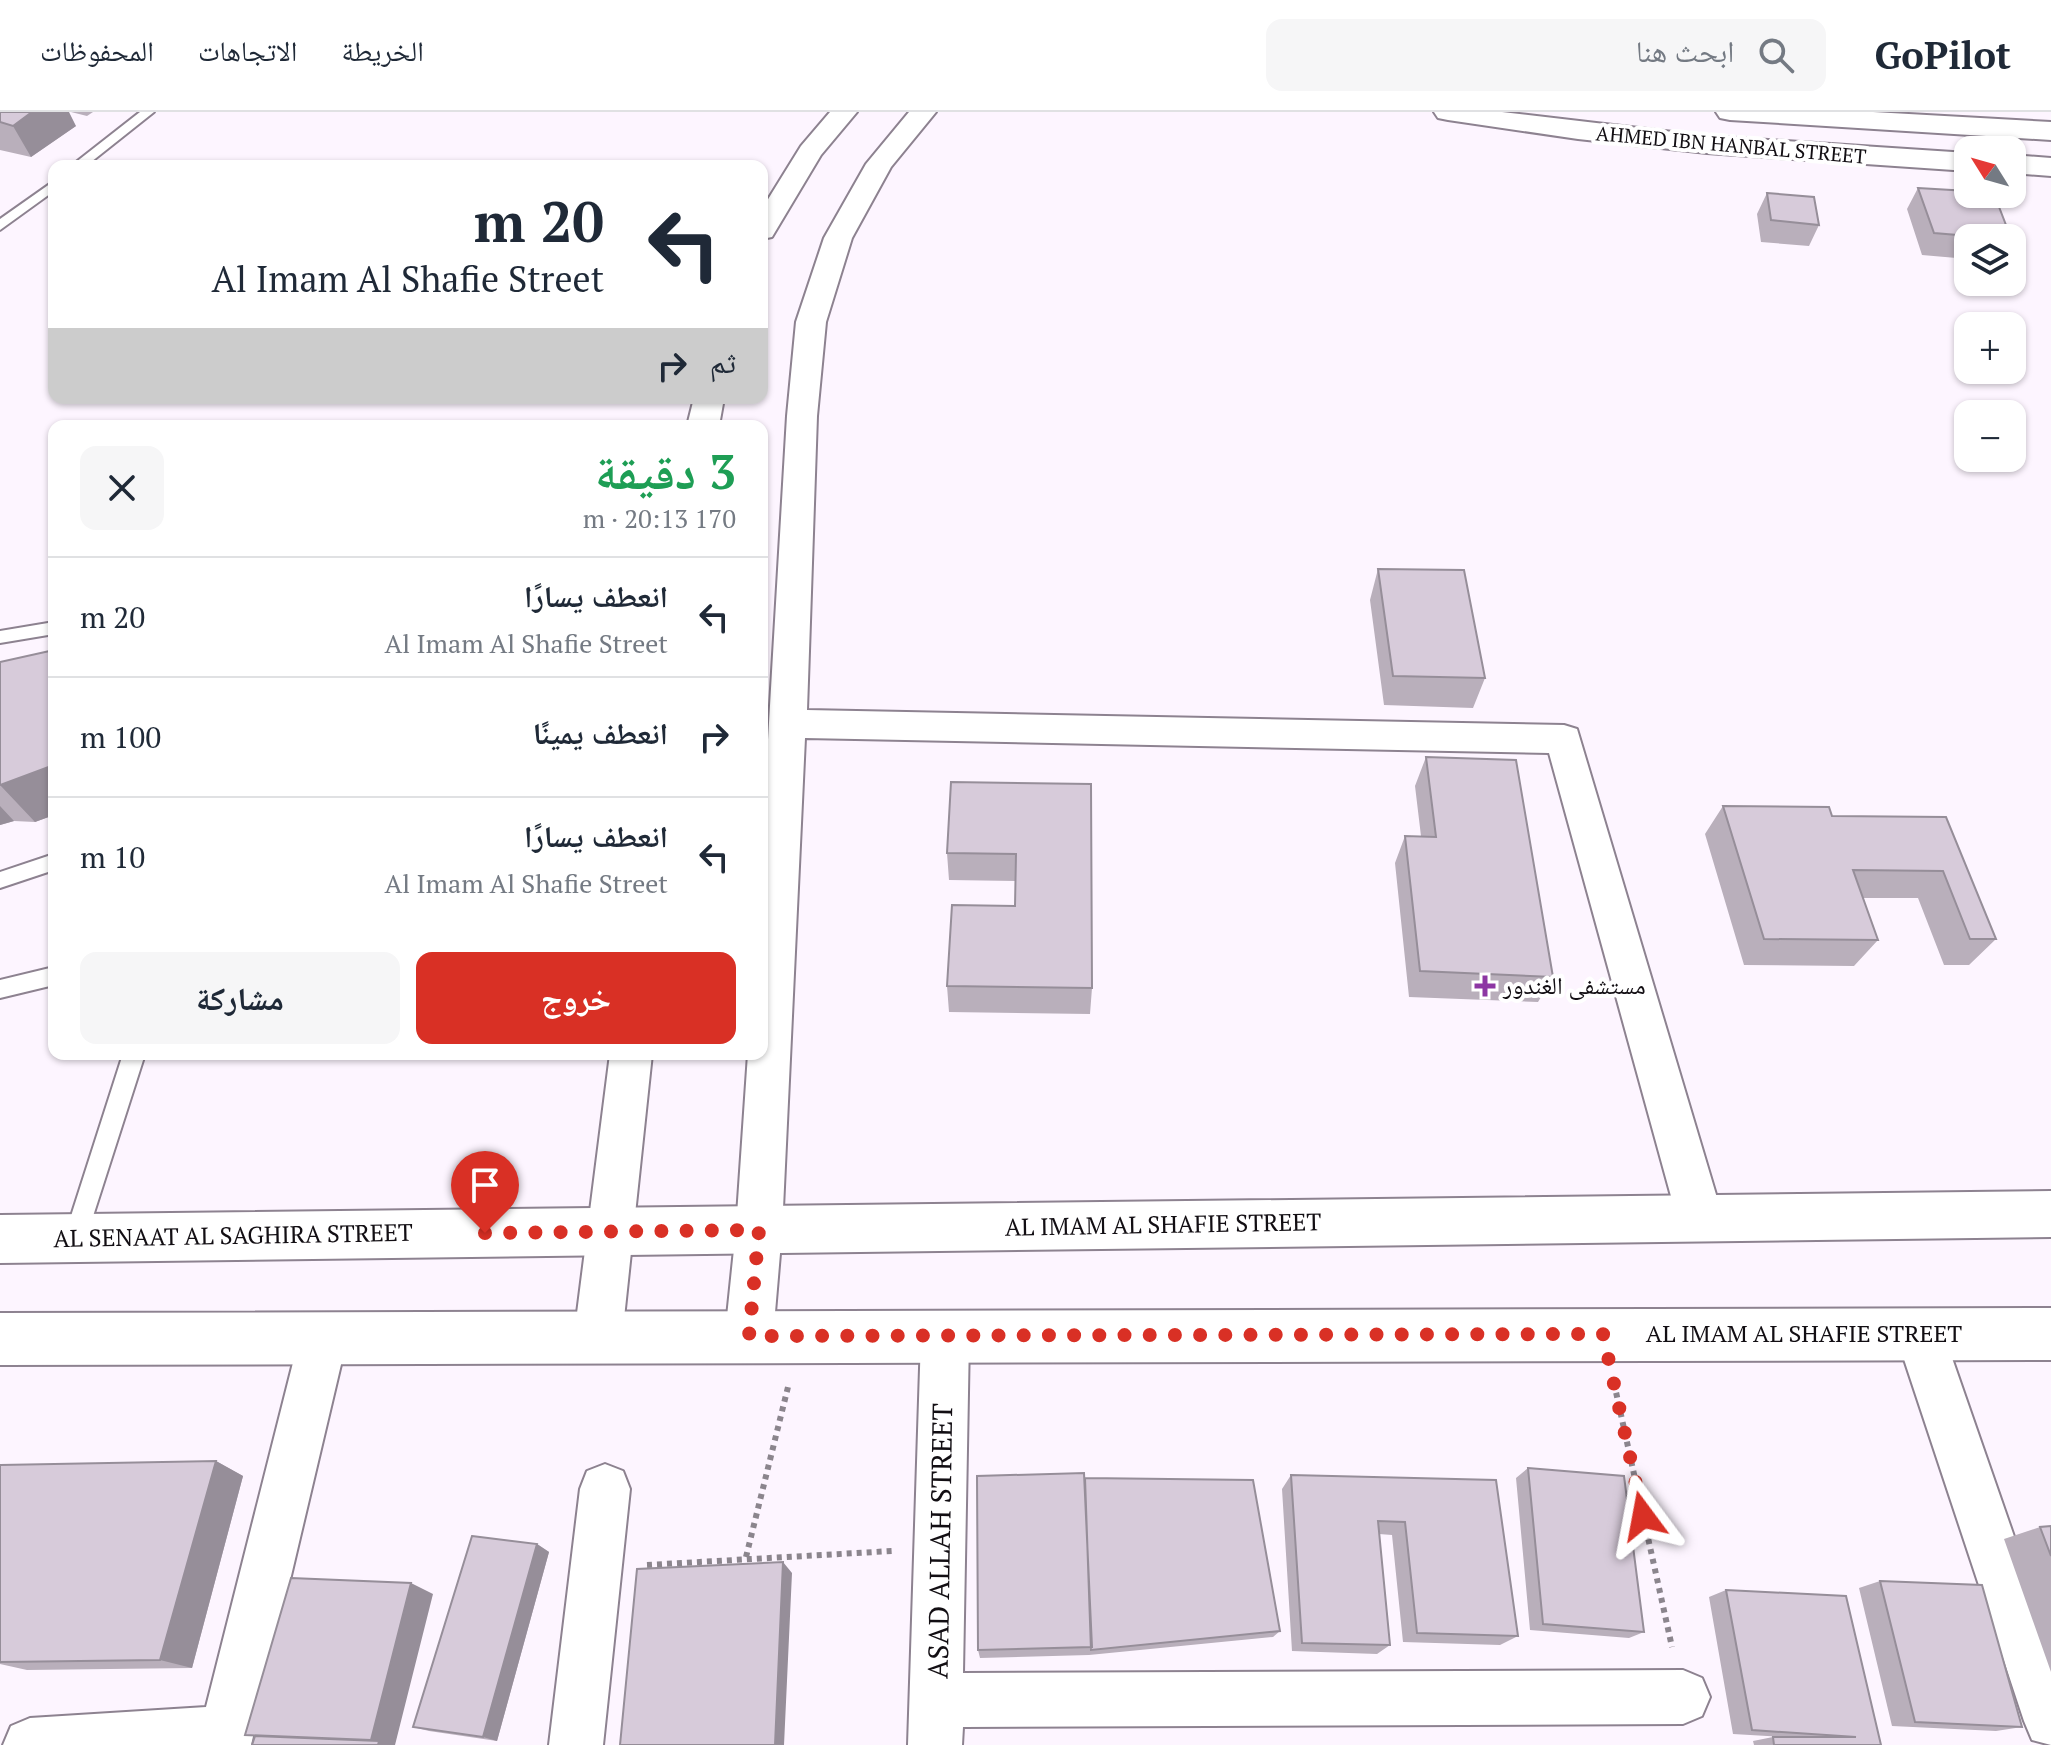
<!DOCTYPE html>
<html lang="ar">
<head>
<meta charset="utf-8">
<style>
  body { margin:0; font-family:"PT Serif","Noto Naskh Arabic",serif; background:#f6f6f7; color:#1f2937; direction:rtl; height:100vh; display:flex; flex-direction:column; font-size:30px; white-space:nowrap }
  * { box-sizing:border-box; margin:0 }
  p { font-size:26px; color:#747a83 }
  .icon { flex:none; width:44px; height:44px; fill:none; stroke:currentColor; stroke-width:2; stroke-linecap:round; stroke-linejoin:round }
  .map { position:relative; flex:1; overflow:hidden; direction:ltr }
  .sheet { position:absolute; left:48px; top:308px; width:720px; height:640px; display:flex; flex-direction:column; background:#fff; border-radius:16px; box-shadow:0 2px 6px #0004; direction:rtl }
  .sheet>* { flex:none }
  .banner { position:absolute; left:48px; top:48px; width:720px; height:244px; border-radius:16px; box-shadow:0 2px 6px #0004; direction:rtl; background:#fff; color:#1f2937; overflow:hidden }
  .needle { width:52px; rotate:307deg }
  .tools { position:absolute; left:1954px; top:24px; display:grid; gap:16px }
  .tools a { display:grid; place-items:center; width:72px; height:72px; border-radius:16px; background:#fff; box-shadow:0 2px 6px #0004; font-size:40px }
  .pin { position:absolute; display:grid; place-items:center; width:68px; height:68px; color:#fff; margin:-82px -34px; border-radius:50% 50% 50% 0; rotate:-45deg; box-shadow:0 0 8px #0007 }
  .pin .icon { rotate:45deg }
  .me { position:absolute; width:88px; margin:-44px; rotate:347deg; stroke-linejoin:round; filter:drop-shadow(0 0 6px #0008) }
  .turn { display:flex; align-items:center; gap:28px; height:168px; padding:0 32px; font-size:36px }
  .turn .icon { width:104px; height:104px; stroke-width:2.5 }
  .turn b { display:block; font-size:56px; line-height:68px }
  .then { display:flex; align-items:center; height:76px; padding:0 32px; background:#0003; gap:16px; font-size:30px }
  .round { display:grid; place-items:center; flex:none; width:84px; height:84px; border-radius:16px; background:#f6f6f7 }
  .summary { display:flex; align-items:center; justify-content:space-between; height:136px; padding:0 32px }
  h1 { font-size:48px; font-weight:700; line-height:60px; color:#1e9e55 }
  .primary-button { display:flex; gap:16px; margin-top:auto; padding:16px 32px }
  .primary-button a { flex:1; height:92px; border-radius:16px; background:#d93025; color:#fff; font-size:32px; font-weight:700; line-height:92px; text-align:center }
  .primary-button a+a { background:#f6f6f7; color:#1f2937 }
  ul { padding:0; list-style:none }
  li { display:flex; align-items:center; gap:24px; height:120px; padding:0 32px; border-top:2px solid #e0e1e3 }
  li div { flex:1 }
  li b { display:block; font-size:30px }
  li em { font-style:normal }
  header { display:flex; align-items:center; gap:48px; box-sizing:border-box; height:112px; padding:0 40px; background:#fff; border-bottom:2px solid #e0e1e3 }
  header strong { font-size:38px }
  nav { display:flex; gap:44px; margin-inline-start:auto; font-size:28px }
  .search { width:560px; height:72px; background:#f6f6f7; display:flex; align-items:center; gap:20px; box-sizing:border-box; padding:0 28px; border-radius:16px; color:#747a83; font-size:30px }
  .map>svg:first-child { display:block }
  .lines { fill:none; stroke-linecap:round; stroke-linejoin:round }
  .lane-casing { stroke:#8d8290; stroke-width:4 }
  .street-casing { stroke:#8d8290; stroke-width:4 }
  .secondary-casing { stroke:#8d8290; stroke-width:4 }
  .path { stroke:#8b858d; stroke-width:6; stroke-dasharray:5 5; stroke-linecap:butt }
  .lane { fill:#fff; fill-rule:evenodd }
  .street { fill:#fff; fill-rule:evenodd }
  .secondary { fill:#fff; fill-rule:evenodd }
  .wall { fill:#b9afbb }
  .shaded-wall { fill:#968e99 }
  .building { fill:#d7cbda; stroke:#968e99; stroke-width:2 }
  .route { stroke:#d93025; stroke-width:14; stroke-dasharray:0 25.2 }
  .poi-dot { fill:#8d36a3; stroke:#fff; stroke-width:3 }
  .labels { text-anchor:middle; stroke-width:8; stroke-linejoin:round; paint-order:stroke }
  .far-street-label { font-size:20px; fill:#120e13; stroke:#fff }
  .poi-label { font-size:24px; fill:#120e13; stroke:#fff; text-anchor:start }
  .street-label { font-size:24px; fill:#120e13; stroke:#fff }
  .near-street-label { font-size:28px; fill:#120e13; stroke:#fff }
</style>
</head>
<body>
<header>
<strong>GoPilot</strong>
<div class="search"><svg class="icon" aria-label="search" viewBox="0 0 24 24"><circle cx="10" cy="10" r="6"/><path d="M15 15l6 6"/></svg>ابحث هنا</div>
<nav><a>الخريطة</a><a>الاتجاهات</a><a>المحفوظات</a></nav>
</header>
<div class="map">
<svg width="2051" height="1633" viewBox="0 0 2051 1633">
  <rect width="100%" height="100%" fill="#fdf5ff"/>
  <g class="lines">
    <g class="lane-casing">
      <path id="lane" d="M 140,0 L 154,0 L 86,54 L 71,54 Z
        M 54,69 L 54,79 L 0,118 L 0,107 Z
        M 54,510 L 54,522 L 0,531 L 0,519 Z
        M 54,742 L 54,758 L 0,776 L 0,760 Z
        M 54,855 L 54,873 L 0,886 L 0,868 Z
        M 123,942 L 145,942 L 86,1126 L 83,1134 L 75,1137 L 67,1134 L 64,1126 Z"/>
    </g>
    <g class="street-casing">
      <path id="street" d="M 830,0 L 857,0 L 821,43 L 772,125 L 762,127 L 762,97 L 801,34 Z
        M 909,0 L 936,0 L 891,55 L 852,126 L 826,210 L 817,304 L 807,598 L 1564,613 L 1577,617 L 1723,1106 L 1716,1121 L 1700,1127 L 1684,1121 L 1677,1106 L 1549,641 L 805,626 L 782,1118 L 773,1224 L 766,1241 L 749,1247 L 732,1241 L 725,1224 L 736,1118 L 748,942 L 762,942 L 762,730 L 787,304 L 796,210 L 824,126 L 866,52 Z
        M 694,286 L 724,286 L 719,314 L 687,314 Z
        M 610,942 L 652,942 L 622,1225 L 615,1242 L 598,1248 L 581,1242 L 574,1225 Z
        M 1920,1200 L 1937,1206 L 1944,1223 L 2051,1531 L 2051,1633 L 2032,1628 L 2024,1609 L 1896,1223 L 1903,1206 Z
        M 945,1202 L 962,1208 L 969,1225 L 963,1561 L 1683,1558 L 1702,1566 L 1710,1585 L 1702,1604 L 1683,1612 L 963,1615 L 962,1633 L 908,1633 L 921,1225 L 928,1208 Z
        M 323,1204 L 340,1210 L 347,1227 L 251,1633 L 3,1633 L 11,1614 L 30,1606 L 206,1595 L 299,1227 L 306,1210 Z
        M 605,1352 L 623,1359 L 630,1377 L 603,1633 L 549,1633 L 580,1377 L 587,1359 Z"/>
    </g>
    <g class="secondary-casing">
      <path id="secondary" d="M 1434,0 L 1502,0 L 1707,24 L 1968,41 L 1968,59 L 1707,41 L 1578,27 L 1448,8 L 1438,6 Z
        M 1716,0 L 1873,0 L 2051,10 L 2051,28 L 1730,8 L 1720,6 Z
        M 2012,43 L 2051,46 L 2051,64 L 2012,61 Z
        M 2051,1079 L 2051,1125 L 0,1151 L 0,1103 Z
        M 2051,1196 L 2051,1248 L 0,1253 L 0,1201 Z"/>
    </g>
    <path class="path" d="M 1614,1271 L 1672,1535
      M 746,1445 L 788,1275
      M 647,1453 L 892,1439"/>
    <use href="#lane" class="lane"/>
    <use href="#street" class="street"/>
    <use href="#secondary" class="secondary"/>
  </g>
  <path class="wall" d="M 0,0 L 76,14 L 31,45 L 0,38 Z
    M 71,0 L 93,0 L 87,4 Z
    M 1918,76 L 2011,126 L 1968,126 L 1968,147 L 1922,143 L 1907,97 Z
    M 1767,81 L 1819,113 L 1809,134 L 1761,130 L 1757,102 Z
    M 1378,457 L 1485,566 L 1473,596 L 1384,593 L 1370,488 Z
    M 54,538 L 54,703 L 35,710 L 14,709 L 0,713 L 0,550 Z
    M 1426,645 L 1553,865 L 1538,890 L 1409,885 L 1395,751 L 1405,724 L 1421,724 L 1415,674 Z
    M 1091,672 L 1092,876 L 1090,902 L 949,900 L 947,874 L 1015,794 L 1016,769 L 949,768 L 947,741 Z
    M 1723,694 L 1832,704 L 1946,705 L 1996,827 L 1969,853 L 1944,853 L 1918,786 L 1863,786 L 1878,828 L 1854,854 L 1744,853 L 1705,722 Z
    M 216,1349 L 243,1364 L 192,1556 L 27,1558 L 0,1552 L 0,1353 Z
    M 1528,1356 L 1644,1520 L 1629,1526 L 1530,1518 L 1516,1366 Z
    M 1291,1363 L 1496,1368 L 1518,1524 L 1500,1533 L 1403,1530 L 1392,1423 L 1379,1422 L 1390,1533 L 1377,1542 L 1292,1539 L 1282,1377 Z
    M 1085,1366 L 1280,1519 L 1273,1525 L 1089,1543 L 980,1546 L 978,1538 Z
    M 2051,1414 L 2051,1560 L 2004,1427 L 2040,1415 Z
    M 537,1432 L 549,1440 L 497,1629 L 429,1619 L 413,1615 Z
    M 1880,1469 L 2022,1615 L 1996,1619 L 1892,1614 L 1859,1476 Z
    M 1726,1478 L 1881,1633 L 1754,1633 L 1753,1629 L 1773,1625 L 1786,1625 L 1733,1622 L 1709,1485 Z"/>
  <path class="shaded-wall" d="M 32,0 L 69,0 L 76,14 L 31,45 L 13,14 Z
    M 54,653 L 54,703 L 35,710 L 0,673 Z
    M 0,694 L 14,709 L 0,713 Z
    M 216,1349 L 243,1364 L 192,1556 L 160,1548 Z
    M 537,1432 L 549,1440 L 497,1629 L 483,1625 Z
    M 783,1450 L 792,1461 L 784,1633 L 775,1633 Z
    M 411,1471 L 433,1482 L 395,1633 L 378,1633 L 379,1629 L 371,1628 Z"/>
  <path class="building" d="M 0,0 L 32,0 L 13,14 L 0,10 Z
    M 1918,76 L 1968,79 L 1968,82 L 1994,82 L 2011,126 L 1994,126 L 1934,121 Z
    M 1767,81 L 1814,85 L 1819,113 L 1771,108 Z
    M 1378,457 L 1464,458 L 1485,566 L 1393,564 Z
    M 54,538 L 54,653 L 0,673 L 0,550 Z
    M 1426,645 L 1516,648 L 1553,865 L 1420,859 L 1405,724 L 1436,725 Z
    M 951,670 L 1091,672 L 1092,876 L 947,874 L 952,793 L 1015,794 L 1016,742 L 947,741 Z
    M 1723,694 L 1829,695 L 1832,704 L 1946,705 L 1996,827 L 1970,827 L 1943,759 L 1853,758 L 1878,828 L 1764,827 Z
    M 216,1349 L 160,1548 L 0,1550 L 0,1353 Z
    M 1528,1356 L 1624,1364 L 1644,1520 L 1543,1512 Z
    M 1084,1361 L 1092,1535 L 978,1538 L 977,1364 Z
    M 1291,1363 L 1496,1368 L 1518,1524 L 1417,1521 L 1405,1410 L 1378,1409 L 1390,1533 L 1302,1531 Z
    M 1085,1366 L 1253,1368 L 1280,1519 L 1091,1538 Z
    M 2051,1414 L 2051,1444 L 2040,1415 Z
    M 472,1424 L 537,1432 L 483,1625 L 413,1615 Z
    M 783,1450 L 775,1633 L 620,1633 L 637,1457 Z
    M 291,1466 L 411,1471 L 371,1628 L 245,1623 Z
    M 1880,1469 L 1982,1473 L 2022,1615 L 1915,1610 Z
    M 1726,1478 L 1846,1484 L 1881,1633 L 1774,1633 L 1773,1625 L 1856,1625 L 1752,1618 Z
    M 255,1624 L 379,1629 L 378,1633 L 252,1633 Z"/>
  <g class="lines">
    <path class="route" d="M 485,1121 L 759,1118 L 749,1224 L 1603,1222 L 1643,1404"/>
  </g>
  <path class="poi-dot" d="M1481 862h8v8h8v8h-8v8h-8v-8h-8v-8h8z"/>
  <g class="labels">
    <g class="far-street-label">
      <text transform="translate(1731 33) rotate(5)" y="7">AHMED IBN HANBAL STREET</text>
    </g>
    <g class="poi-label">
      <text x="1503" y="882">مستشفى الغندور</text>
    </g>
    <g class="street-label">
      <text transform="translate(1163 1113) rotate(-1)" y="8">AL IMAM AL SHAFIE STREET</text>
      <text transform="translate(233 1124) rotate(-1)" y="8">AL SENAAT AL SAGHIRA STREET</text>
      <text x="1804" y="1230">AL IMAM AL SHAFIE STREET</text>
    </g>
    <g class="near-street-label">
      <text transform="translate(940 1429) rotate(-89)" y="10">ASAD ALLAH STREET</text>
    </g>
  </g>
</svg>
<div class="tools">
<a><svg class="needle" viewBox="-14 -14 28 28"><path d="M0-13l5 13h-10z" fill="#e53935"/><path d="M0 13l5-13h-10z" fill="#747a83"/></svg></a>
<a><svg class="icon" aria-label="layers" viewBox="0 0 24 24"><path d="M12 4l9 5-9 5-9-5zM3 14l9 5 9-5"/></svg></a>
<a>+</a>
<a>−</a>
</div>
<div class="pin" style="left:485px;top:1121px;background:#d93025"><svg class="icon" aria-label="arrive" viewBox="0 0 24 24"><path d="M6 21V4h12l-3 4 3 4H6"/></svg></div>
<svg class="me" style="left:1643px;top:1404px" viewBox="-20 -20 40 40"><path d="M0-17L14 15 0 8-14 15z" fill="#d93025" stroke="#fff" stroke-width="4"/></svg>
<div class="banner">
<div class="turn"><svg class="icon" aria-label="left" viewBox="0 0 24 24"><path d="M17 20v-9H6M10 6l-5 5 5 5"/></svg><div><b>20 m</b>Al Imam Al Shafie Street</div></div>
<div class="then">ثم<svg class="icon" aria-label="right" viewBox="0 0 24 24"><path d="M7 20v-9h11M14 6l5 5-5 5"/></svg></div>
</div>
<section class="sheet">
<div class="summary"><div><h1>3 دقيقة</h1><p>170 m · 20:13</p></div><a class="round"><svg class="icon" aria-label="close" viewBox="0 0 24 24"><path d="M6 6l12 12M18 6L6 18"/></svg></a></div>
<ul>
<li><svg class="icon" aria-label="left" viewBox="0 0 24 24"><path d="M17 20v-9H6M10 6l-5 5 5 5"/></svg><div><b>انعطف يسارًا</b><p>Al Imam Al Shafie Street</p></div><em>20 m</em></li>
<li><svg class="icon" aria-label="right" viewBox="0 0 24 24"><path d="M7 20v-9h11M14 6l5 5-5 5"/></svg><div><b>انعطف يمينًا</b></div><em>100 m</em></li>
<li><svg class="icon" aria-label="left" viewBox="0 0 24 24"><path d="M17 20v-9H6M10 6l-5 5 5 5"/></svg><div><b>انعطف يسارًا</b><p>Al Imam Al Shafie Street</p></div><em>10 m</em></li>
</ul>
<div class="primary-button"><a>خروج</a><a>مشاركة</a></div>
</section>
</div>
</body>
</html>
